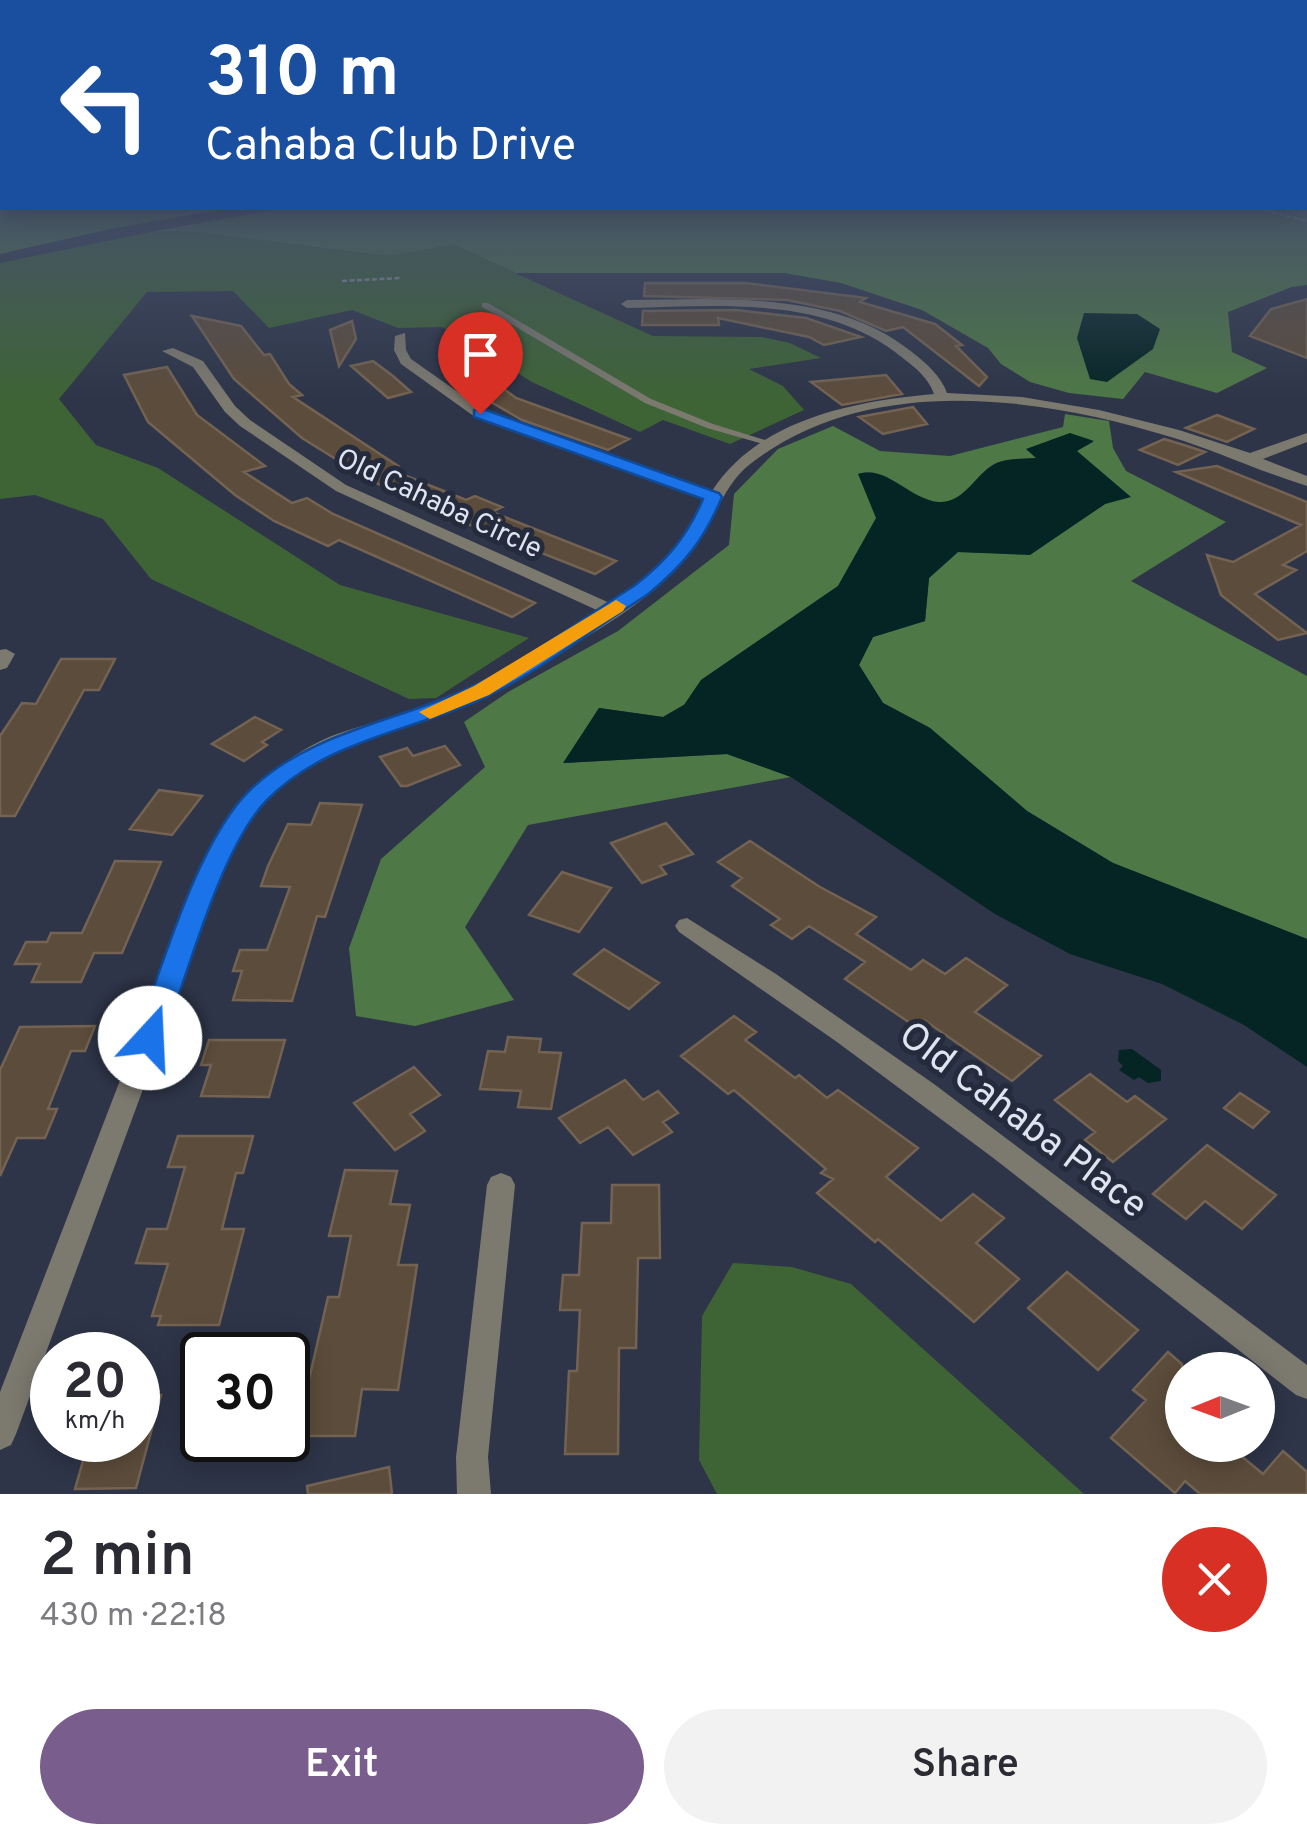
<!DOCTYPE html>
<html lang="en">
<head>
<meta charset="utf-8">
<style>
  body { margin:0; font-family:Overpass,sans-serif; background:#f2f2f3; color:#2b2b33; height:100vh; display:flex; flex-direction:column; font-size:38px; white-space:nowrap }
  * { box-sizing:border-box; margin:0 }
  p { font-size:32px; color:#7c7c81 }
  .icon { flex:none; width:55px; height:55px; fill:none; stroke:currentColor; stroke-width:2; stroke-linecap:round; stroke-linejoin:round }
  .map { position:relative; height:1494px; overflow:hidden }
  .details { display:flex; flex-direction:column; background:#fff; flex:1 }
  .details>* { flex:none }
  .guide { position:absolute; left:0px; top:0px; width:1308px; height:210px; box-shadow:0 5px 25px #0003; background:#1a4fa0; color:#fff; overflow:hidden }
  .needle { width:65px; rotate:269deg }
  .buttons { position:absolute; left:1165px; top:1352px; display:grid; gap:20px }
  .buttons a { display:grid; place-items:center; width:110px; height:110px; border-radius:50%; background:#fff; box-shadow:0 5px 25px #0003; font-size:50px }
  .speed { position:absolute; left:30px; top:1332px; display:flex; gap:20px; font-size:50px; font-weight:700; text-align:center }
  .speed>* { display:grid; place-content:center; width:130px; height:130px; border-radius:50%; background:#fff; box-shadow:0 5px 25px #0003; line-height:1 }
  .speed small { font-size:25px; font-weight:400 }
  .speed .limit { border:5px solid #111; border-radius:15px; background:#fff; color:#111 }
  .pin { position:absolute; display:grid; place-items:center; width:85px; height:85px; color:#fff; margin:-102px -42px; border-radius:50% 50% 50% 0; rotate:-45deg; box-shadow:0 0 10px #0007 }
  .pin .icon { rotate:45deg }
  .me { position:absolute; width:110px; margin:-55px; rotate:20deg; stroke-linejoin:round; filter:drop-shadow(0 0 8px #0008) }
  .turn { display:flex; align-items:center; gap:35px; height:210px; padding:0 40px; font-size:45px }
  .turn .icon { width:130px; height:130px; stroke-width:2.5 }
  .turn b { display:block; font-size:70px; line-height:85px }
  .round { display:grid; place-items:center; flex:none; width:105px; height:105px; border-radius:52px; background:#f2f2f3 }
  .head { display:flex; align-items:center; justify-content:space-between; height:170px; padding:0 40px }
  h1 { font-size:60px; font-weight:600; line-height:75px }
  .cta { display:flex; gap:20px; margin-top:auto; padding:20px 40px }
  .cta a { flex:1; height:115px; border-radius:60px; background:#795d8c; color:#fff; font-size:40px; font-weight:600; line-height:115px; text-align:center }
  .cta a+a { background:#f2f2f3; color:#2b2b33 }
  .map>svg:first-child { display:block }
  .green { fill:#3e6436 }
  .forest { fill:#4e7846 }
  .water { fill:#052424 }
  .building { fill:#5c4c3b; stroke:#746352; stroke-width:2.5 }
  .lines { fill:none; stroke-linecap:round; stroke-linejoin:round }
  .path { stroke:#8f95a4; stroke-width:2.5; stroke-dasharray:5 2.5; stroke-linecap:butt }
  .lane { fill:#7c796f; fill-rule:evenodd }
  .street { fill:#7c796f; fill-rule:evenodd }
  .secondary { fill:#a49e8e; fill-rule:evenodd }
  .route { fill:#1a73e8; stroke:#114b97; stroke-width:2.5 }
  .slow { fill:#f59e0b }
  .labels { text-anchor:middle; stroke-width:10; stroke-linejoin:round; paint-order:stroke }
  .far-street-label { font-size:28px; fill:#dfe4f0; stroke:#242b3d }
  .near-street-label { font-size:38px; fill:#dfe4f0; stroke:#242b3d }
</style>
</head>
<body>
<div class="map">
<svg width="1307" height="1494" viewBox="0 0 1307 1494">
  <rect width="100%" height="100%" fill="#2e3548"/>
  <path class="green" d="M 156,231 L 197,232 L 386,256 L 454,245 L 653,336 L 762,337 L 790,343 L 821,358 L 749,369 L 783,386 L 804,410 L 730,444 L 663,420 L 640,432 L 532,382 L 442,327 L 398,328 L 352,310 L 269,328 L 233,291 L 147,292 L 59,399 L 96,445 L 158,468 L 340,585 L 529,638 L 436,698 L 409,699 L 151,579 L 103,519 L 35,495 L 0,499 L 0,263 Z
    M 733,1263 L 792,1267 L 851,1284 L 1084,1494 L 717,1494 L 699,1460 L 702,1316 Z"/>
  <path class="forest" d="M 0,191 L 2,208 L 230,208 L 110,229 L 0,254 Z
    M 284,208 L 1307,209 L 1307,285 L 1292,287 L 1228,312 L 1232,352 L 1267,368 L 1217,393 L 1145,372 L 1123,399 L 1069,393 L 1030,382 L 1001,364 L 988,348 L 922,310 L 841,283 L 784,273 L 516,273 L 454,245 L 387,256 L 197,232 L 156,231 Z
    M 1065,414 L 1109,421 L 1113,448 L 1126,471 L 1226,522 L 1131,581 L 1307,676 L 1307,939 L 1113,863 L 1027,811 L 930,728 L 883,703 L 859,665 L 873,637 L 925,621 L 929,578 L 958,552 L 1030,554 L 1105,504 L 1119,488 L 1076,451 L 1093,442 L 1027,450 L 1038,458 C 1026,459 1011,458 999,462 C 978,469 968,500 943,502 C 910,505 890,464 859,474 L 877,518 L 838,586 L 701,680 L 685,704 L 663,717 L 599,708 L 564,763 L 727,754 L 791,777 L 528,825 L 465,927 L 514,1000 L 415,1026 L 356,1016 L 349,948 L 381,859 L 485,767 L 464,722 L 508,692 L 618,631 L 729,545 L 734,494 L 778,449 L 833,426 L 880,451 L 950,456 L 1063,427 Z"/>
  <path class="water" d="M 1084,313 L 1137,314 L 1160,329 L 1153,349 L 1107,382 L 1090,379 L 1077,338 Z
    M 1070,433 L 1094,441 L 1077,451 L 1131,497 L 1105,504 L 1030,555 L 958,552 L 929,578 L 925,621 L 873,637 L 859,665 L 883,703 L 930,728 L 1027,811 L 1113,863 L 1307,939 L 1307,1067 L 1244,1025 L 1162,984 L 1070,954 L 995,914 L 791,777 L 727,754 L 563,763 L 599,708 L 663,717 L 684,705 L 701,680 L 838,586 L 876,518 L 858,474 C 887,465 908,498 938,502 C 965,504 975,473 997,463 C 1007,458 1025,459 1036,458 L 1026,449 Z
    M 1132,1049 L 1161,1070 L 1161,1081 L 1148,1083 L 1139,1077 L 1134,1080 L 1119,1070 L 1123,1066 L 1118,1061 L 1119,1050 Z"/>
  <path class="building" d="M 645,283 L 745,283 L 866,298 L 860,302 L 935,324 L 962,345 L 956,346 L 987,377 L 979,386 L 903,327 L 886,331 L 840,311 L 787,300 L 644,296 Z
    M 1307,299 L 1307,358 L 1250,336 L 1271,309 Z
    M 736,310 L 806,318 L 861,337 L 824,345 L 809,337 L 718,318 L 719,325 L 642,325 L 643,311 Z
    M 192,316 L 241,326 L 264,355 L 270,354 L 289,384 L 302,395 L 293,397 L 398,466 L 389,469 L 466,500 L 475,496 L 502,507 L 492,512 L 616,561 L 595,574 L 440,513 L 444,511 L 371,481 L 302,438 L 234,379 Z
    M 352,321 L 356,339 L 339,366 L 330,330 Z
    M 373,361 L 393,376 L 411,392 L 388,398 L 351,366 Z
    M 167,367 L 197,415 L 265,466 L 244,472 L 292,503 L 307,498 L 333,514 L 535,603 L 512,617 L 339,540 L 328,546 L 274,521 L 235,495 L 148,422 L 124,375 Z
    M 484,374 L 516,398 L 629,439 L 608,450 L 522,420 L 479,395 L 462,379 Z
    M 886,375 L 902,394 L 842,405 L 811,382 Z
    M 913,407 L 927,424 L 883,434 L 859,417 Z
    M 1217,415 L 1254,429 L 1227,442 L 1186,428 Z
    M 1164,439 L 1187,446 L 1205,452 L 1178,465 L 1140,450 Z
    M 1217,466 L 1307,502 L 1307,551 L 1283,565 L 1296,570 L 1255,594 L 1307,633 L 1278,640 L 1221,595 L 1207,555 L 1233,562 L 1301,525 L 1176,472 Z
    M 61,659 L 115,659 L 99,690 L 84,690 L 15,816 L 0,816 L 0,736 L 22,703 L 36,704 Z
    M 255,717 L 281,730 L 262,742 L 267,745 L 244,761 L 212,744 Z
    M 445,746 L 460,765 L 407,786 L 401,786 L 380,757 L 407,748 L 413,756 Z
    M 159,790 L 202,796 L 172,835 L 130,829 Z
    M 320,803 L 362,805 L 325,917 L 317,916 L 292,1001 L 233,1000 L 242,971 L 233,971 L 240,950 L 267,950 L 290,887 L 261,886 L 268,866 L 288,824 L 311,825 Z
    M 666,823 L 693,854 L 660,866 L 666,874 L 642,883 L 611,843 Z
    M 750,841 L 820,887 L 876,917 L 856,934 L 911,970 L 923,960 L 945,974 L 966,958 L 1007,985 L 975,1012 L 1041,1056 L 1012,1081 L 924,1020 L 916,1027 L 845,979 L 865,962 L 809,926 L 792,939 L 771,925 L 780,919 L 732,886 L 742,878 L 718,862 Z
    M 115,861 L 161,862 L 122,953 L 94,953 L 81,982 L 32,982 L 40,964 L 15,964 L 26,942 L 47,942 L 51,933 L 82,933 Z
    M 562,872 L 611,888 L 579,932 L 529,915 Z
    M 604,949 L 659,983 L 629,1009 L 574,974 Z
    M 734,1016 L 756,1032 L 745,1040 L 795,1078 L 799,1075 L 827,1098 L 838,1090 L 918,1148 L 886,1177 L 941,1221 L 973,1194 L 1004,1218 L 976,1243 L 1019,1279 L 974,1322 L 878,1239 L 875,1242 L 817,1193 L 833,1179 L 821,1173 L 826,1169 L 734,1090 L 728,1094 L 681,1056 Z
    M 95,1026 L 85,1051 L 71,1051 L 48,1109 L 57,1109 L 45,1138 L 17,1138 L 0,1176 L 0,1070 L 20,1027 Z
    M 508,1037 L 541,1039 L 539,1052 L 561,1053 L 551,1109 L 518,1107 L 521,1091 L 480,1089 L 488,1051 L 505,1052 Z
    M 209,1040 L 285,1040 L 269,1097 L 201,1096 L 211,1065 L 201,1065 Z
    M 414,1067 L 440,1095 L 410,1114 L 425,1131 L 395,1150 L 354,1103 Z
    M 1090,1074 L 1127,1102 L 1135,1096 L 1166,1119 L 1113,1162 L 1085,1140 L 1095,1132 L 1055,1100 Z
    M 625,1080 L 643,1100 L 658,1091 L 678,1113 L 663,1122 L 672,1132 L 633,1155 L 608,1127 L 580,1143 L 559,1118 Z
    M 1240,1093 L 1269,1112 L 1253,1128 L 1224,1108 Z
    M 178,1136 L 253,1136 L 243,1173 L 236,1173 L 222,1229 L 244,1229 L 219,1325 L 158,1325 L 161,1316 L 152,1316 L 168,1264 L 136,1263 L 147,1229 L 167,1229 L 185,1167 L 168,1167 Z
    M 1207,1145 L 1276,1195 L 1242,1229 L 1205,1201 L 1186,1219 L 1153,1194 Z
    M 345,1170 L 397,1171 L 390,1204 L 410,1205 L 398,1265 L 417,1265 L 398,1390 L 362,1389 L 355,1436 L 296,1436 L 328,1297 L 339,1297 L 351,1236 L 329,1236 Z
    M 612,1185 L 659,1185 L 660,1258 L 638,1258 L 636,1348 L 619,1348 L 618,1454 L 565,1454 L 569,1371 L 577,1371 L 580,1310 L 560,1310 L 563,1275 L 579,1275 L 582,1223 L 611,1223 Z
    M 1067,1272 L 1138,1330 L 1098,1370 L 1028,1308 Z
    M 1168,1352 L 1182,1364 L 1182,1445 L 1228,1445 L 1263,1474 L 1283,1451 L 1307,1472 L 1307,1494 L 1200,1494 L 1185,1481 L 1175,1493 L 1111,1438 L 1146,1400 L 1133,1390 Z
    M 138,1395 L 161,1395 L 136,1488 L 75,1489 L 89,1440 L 138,1440 Z
    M 389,1467 L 392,1494 L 308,1494 L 307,1486 Z"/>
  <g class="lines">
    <path class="path" d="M 1257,208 L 1307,221
      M 342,281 L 400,278"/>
    <path class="lane" d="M 482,303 L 488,303 L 651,399 L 713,424 L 775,443 L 770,446 L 707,428 L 645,403 L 482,307 Z"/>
    <path class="street" d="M 704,299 C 777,300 852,304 912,352 C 926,363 941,376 947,393 L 1022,397 L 1099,410 L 1179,430 L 1250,453 L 1307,433 L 1307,442 L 1263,459 L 1307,476 L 1307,486 C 1261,472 1217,451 1171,437 C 1038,396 867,372 749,465 C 720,488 712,531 686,559 C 643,608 582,639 526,672 C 498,688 469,705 438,716 C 409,726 380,732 351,742 C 301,761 262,801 233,845 L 16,1434 L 11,1445 L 0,1450 L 0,1392 L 211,844 C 242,797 283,754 337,734 C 373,721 411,715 447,699 C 500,676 552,644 601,612 L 336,491 L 240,426 L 225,412 L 193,367 L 162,351 L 173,348 L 203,361 L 235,406 L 250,420 L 346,485 L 612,604 L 675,551 L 707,500 L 475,417 L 401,364 L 394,350 L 395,336 L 405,333 L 406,350 L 411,359 L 485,411 L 712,491 C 758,419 855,401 934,394 C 929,379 916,368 904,359 C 827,295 721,306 627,308 L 621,304 L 627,300 Z
      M 6,649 L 15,654 L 7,668 L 0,670 L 0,650 Z
      M 687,918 L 776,974 L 934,1084 L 1307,1365 L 1307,1399 L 1296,1395 L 992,1157 L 837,1042 L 679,932 L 675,926 L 679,920 Z
      M 501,1173 L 511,1177 L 515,1185 L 488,1457 L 491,1494 L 457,1494 L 456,1457 L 487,1185 L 491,1177 Z"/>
    <path class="secondary" d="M 1305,200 L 1307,200 L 1307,206 L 1305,206 Z"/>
  </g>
  <linearGradient id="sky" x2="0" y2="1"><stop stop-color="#191d28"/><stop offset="0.48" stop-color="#46516a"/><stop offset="1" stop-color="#46516a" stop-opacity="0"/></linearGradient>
  <rect width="1307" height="400" fill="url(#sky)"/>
  <path class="route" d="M 474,410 L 486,410 L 719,493 L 722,497 C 704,540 684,565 647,595 C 596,627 540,671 486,697 C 413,731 326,740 267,800 C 221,847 188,973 164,1038 L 160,1045 L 150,1048 L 140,1045 L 136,1038 C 162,968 198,839 251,789 C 312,731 397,722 471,687 C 527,661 581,619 634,586 C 666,561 687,537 703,499 L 474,417 Z"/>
  <path class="slow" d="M 616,600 L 626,606 L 623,611 L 489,695 L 430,719 L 419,712 L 474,686 Z"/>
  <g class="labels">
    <g class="far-street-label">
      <text transform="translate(440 502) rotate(25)" y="10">Old Cahaba Circle</text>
    </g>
    <g class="near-street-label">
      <text transform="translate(1024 1119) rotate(37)" y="13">Old Cahaba Place</text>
    </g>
  </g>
</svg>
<div class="buttons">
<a><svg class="needle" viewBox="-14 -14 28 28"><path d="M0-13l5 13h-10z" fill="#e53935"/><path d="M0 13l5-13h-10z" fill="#7c7c81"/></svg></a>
</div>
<div class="speed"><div>20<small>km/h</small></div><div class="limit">30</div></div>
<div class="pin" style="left:480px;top:414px;background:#d93025"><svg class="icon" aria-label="arrive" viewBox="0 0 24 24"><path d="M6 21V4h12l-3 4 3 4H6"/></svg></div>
<svg class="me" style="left:150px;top:1038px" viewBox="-20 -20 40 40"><circle r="19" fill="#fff"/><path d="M0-13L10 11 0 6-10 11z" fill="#1a73e8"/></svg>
<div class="guide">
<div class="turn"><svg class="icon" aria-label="left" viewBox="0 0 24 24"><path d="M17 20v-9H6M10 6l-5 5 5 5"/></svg><div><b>310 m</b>Cahaba Club Drive</div></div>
</div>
</div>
<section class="details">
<div class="head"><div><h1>2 min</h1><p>430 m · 22:18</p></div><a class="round" style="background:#d93025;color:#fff"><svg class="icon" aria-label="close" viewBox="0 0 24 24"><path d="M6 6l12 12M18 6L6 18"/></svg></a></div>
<div class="cta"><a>Exit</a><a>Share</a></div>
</section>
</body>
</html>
